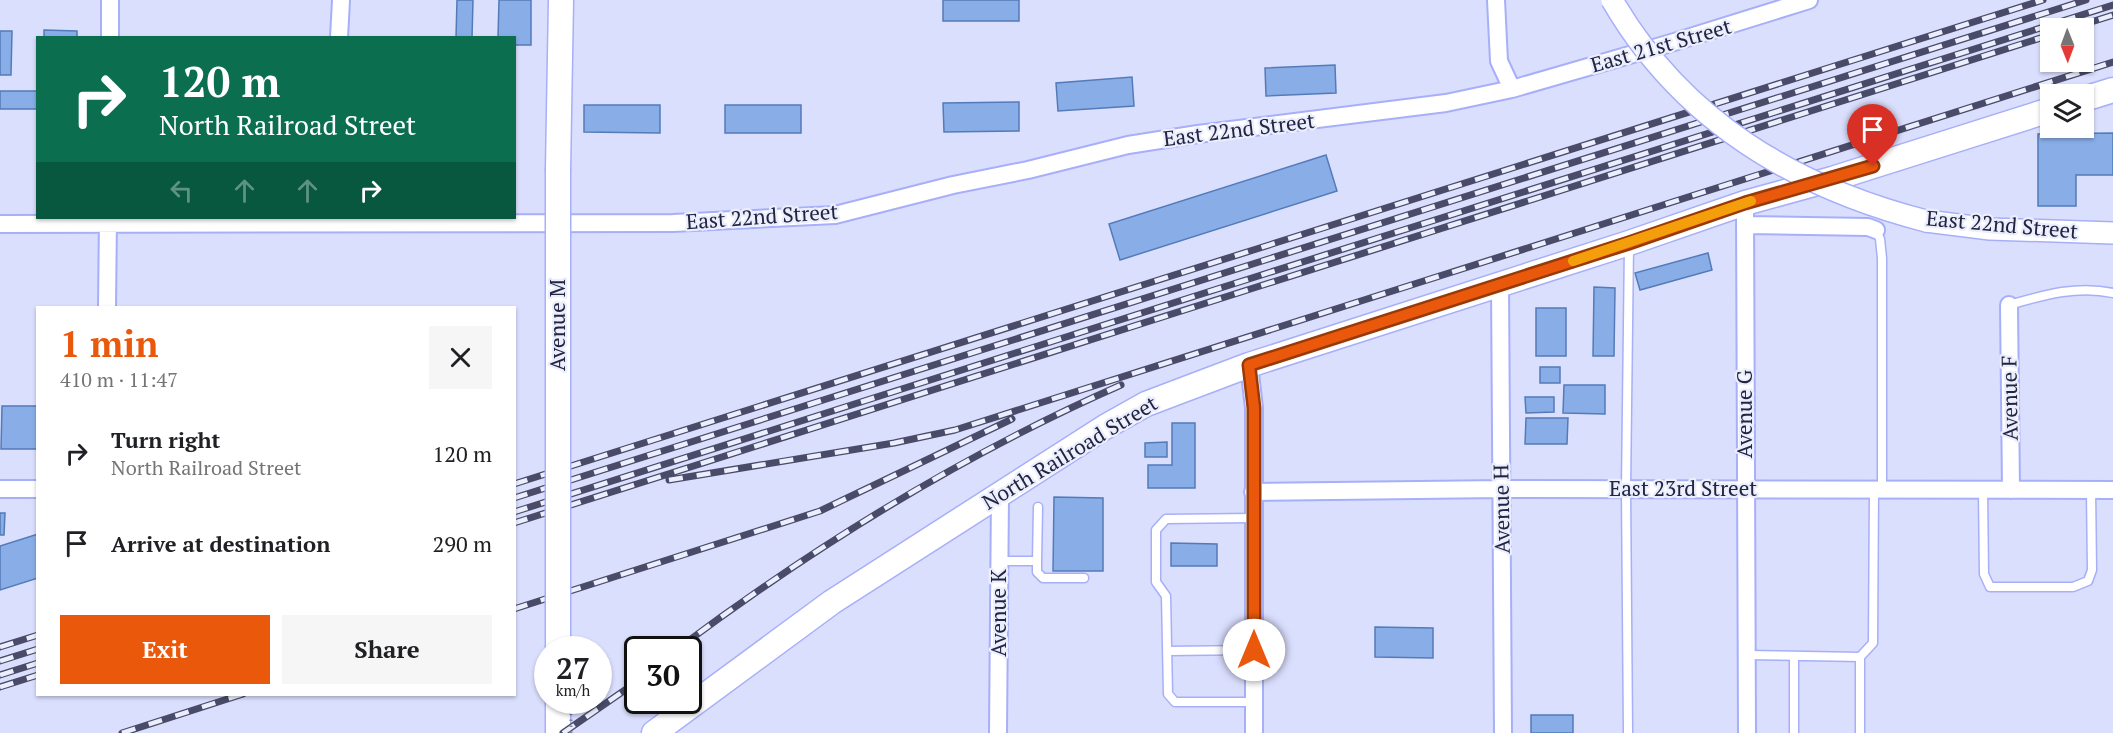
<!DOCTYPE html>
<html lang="en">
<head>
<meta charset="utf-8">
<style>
  body { margin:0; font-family:"PT Serif",serif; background:#f6f6f6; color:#202124; height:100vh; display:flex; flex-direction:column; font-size:22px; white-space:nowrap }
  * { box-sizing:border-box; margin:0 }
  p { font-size:20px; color:#757577 }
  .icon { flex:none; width:33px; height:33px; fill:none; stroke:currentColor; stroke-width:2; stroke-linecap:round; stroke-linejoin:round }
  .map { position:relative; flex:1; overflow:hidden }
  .side { position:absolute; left:36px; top:306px; width:480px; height:390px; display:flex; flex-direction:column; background:#fff; border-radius:0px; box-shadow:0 2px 4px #0004 }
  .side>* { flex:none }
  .banner { position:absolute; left:36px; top:36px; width:480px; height:183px; border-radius:0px; box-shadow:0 2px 4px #0004; background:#0b6e4f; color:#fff; overflow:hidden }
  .needle { width:39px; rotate:179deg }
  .controls { position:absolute; left:2040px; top:18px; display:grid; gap:12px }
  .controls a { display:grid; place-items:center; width:54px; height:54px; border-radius:0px; background:#fff; box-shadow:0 2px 4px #0004; font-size:30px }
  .speed { position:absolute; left:534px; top:636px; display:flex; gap:12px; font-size:30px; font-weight:700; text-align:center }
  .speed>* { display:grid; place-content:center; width:78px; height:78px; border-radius:50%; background:#fff; box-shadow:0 2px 4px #0004; line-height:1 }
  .speed small { font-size:15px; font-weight:400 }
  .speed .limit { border:3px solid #111; border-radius:9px; background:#fff; color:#111 }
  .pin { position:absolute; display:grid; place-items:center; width:51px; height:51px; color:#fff; margin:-62px -26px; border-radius:50% 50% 50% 0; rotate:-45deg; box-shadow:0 0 6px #0007 }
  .pin .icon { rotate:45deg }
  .me { position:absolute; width:66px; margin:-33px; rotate:0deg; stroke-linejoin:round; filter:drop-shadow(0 0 4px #0008) }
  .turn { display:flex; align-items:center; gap:21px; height:126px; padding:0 24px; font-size:27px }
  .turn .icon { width:78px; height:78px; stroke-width:2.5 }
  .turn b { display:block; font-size:42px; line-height:51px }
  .lanes { display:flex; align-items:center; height:57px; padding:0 24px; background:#0003; justify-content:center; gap:30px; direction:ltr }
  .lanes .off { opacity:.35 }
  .round { display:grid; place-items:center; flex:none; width:63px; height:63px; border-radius:0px; background:#f6f6f6 }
  .head { display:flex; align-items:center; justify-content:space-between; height:102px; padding:0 24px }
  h1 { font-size:36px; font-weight:700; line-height:45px; color:#ea580c }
  .primary-button { display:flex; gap:12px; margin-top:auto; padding:12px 24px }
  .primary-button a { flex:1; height:69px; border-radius:0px; background:#ea580c; color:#fff; font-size:24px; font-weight:700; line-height:69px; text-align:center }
  .primary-button a+a { background:#f6f6f6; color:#202124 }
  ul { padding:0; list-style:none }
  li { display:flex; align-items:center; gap:18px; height:90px; padding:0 24px }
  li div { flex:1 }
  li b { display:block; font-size:22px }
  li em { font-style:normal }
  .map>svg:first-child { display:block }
  .building { fill:#89aee7; stroke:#537bb9; stroke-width:1.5 }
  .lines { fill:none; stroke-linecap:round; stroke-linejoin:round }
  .service-casing { stroke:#a7aff9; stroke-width:11 }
  .minor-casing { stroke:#a7aff9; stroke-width:20 }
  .tertiary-casing { stroke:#a7aff9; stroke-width:24 }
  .secondary-casing { stroke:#a7aff9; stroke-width:27 }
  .service { stroke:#fff; stroke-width:8 }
  .minor { stroke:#fff; stroke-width:16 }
  .tertiary { stroke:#fff; stroke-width:21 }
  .secondary { stroke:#fff; stroke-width:24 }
  .rail-casing { stroke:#494b69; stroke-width:7 }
  .rail { stroke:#ebeefd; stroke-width:4.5; stroke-dasharray:14; stroke-linecap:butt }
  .tertiary-bridge-casing { stroke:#a7aff9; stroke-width:24; stroke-linecap:butt }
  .secondary-bridge-casing { stroke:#a7aff9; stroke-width:27; stroke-linecap:butt }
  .path-bridge { stroke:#8184a2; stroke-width:3; stroke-dasharray:1.5 4.5; stroke-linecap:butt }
  .tertiary-bridge { stroke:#fff; stroke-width:21 }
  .secondary-bridge { stroke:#fff; stroke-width:24 }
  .route-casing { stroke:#983908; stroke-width:15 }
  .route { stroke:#ea580c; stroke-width:10 }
  .slow { stroke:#f59e0b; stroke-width:10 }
  .labels { text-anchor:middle; stroke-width:4.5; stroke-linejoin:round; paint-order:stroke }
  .street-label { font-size:21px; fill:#222441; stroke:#ebeefd }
</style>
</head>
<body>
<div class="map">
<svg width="2113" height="733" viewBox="0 0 2113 733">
  <rect width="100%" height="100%" fill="#dbdffe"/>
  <path class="building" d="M 457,0 L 473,0 L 472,38 L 456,38 Z
    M 499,0 L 531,0 L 531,45 L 514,45 L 514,38 L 498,38 Z
    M 943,0 L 1019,0 L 1019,21 L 943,21 Z
    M 44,30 L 77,31 L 77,38 L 44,38 Z
    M 0,31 L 12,31 L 11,75 L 0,75 Z
    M 1335,65 L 1336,93 L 1266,96 L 1265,68 Z
    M 1132,77 L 1134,106 L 1058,111 L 1056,83 Z
    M 0,91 L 38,91 L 38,109 L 0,109 Z
    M 1019,102 L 1019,131 L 944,132 L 943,103 Z
    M 584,105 L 660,105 L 660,133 L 584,132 Z
    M 725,105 L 801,105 L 801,133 L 725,133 Z
    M 2113,133 L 2113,175 L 2076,175 L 2076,206 L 2038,206 L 2038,134 Z
    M 1326,155 L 1337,191 L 1120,260 L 1109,224 Z
    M 1708,253 L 1712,270 L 1640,290 L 1635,273 Z
    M 1594,287 L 1615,288 L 1614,356 L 1593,356 Z
    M 1536,308 L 1566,308 L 1566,356 L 1536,356 Z
    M 1540,367 L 1560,367 L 1560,383 L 1540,383 Z
    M 1564,385 L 1605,385 L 1605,414 L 1563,413 Z
    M 1525,397 L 1554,397 L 1554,412 L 1526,413 Z
    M 2,406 L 38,406 L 38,449 L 1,449 Z
    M 1526,418 L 1568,418 L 1567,444 L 1525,444 Z
    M 1172,423 L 1195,423 L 1195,488 L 1148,488 L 1148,465 L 1172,465 Z
    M 1167,442 L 1167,457 L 1145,457 L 1145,443 Z
    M 1054,497 L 1103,498 L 1103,571 L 1053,571 Z
    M 0,513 L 5,513 L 4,535 L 0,535 Z
    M 38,534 L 38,578 L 0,590 L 0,546 Z
    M 1171,543 L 1217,544 L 1217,566 L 1171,566 Z
    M 1375,627 L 1433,628 L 1433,658 L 1375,657 Z
    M 1531,715 L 1573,715 L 1573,733 L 1531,733 Z"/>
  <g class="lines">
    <g class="service-casing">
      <path id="service" d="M 1876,230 L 1880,239 L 1882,258 L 1882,490
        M 2009,305 C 2044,295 2077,285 2113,293
        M 1983,490 L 1984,574 L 1990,587 L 2073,587 L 2088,581 L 2092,570 L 2091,490
        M 1253,518 L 1166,519 L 1156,530 L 1156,582 L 1166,596 L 1168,694 L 1175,702 L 1253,702
        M 999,561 L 1037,561 L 1038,507
        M 1037,561 L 1037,572 L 1043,578 L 1084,578
        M 1167,651 L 1254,650
        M 1746,655 L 1860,657 L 1860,733
        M 1860,657 L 1873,643 L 1874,490
        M 1628,733 L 1626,489 L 1629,244
        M 1794,733 L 1794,657"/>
    </g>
    <g class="minor-casing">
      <path id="minor" d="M 1496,0 L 1499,61 L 1512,89
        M 110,38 L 110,0
        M 339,38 L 341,0
        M 1745,203 L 1747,733
        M 0,224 L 673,223 L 835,215 L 953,185 L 1028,170 L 1128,145 L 1198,134 L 1446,103 L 1512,89 L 1671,43 L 1809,0
        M 1745,225 L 1868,227 L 1876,230
        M 1500,284 L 1503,733
        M 2009,305 L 2011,490
        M 107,308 L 108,218
        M 1249,365 L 1254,408 L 1254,733
        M 0,489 L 38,489
        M 1253,492 L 1502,489 L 2113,490
        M 998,733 L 1000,493"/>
    </g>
    <g class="tertiary-casing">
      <path id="tertiary" d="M 1926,221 L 1990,229 L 2113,233"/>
    </g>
    <g class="secondary-casing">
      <path id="secondary" d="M 2084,99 L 2113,90
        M 558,169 L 561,0
        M 558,700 L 558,733
        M 654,733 L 832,602 L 1105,427 L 1146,404 L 1249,365 L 1629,243 L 1745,203 L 1832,179 L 2050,110"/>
    </g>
    <use href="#service" class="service"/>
    <use href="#minor" class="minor"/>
    <use href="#tertiary" class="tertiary"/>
    <use href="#secondary" class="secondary"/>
    <g class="rail-casing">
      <path id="rail" d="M 2072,28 L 2113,15
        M 669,480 L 894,443 L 955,430 L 2113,62
        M 514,484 L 2043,0
        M 514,498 L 2086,0
        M 514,512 L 2113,5
        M 514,523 L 2050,35
        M 514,609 L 820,511 L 1012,419
        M 0,647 L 38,635
        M 676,650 C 815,546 962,455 1121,385
        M 0,661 L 38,649
        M 0,675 L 38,663
        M 0,687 L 38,675
        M 122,733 L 243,694
        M 563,733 L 638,681"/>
    </g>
    <use href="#rail" class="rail"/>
    <g class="tertiary-bridge-casing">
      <path id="tertiary-bridge" d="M 1612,0 C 1682,121 1794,187 1926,221"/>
    </g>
    <g class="secondary-bridge-casing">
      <path id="secondary-bridge" d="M 558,650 L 558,169"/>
    </g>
    <path class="path-bridge" d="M 571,733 L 571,700"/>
    <use href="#tertiary-bridge" class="tertiary-bridge"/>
    <use href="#secondary-bridge" class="secondary-bridge"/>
  </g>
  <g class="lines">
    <g class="route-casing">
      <path id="route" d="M 1254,650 L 1254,408 L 1249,365 L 1629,243 L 1745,203 L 1873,166"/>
    </g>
    <use href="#route" class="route"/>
    <path class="slow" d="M 1573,261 L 1751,201"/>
  </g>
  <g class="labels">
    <g class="street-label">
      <text transform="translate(1661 46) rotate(-16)" y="7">East 21st Street</text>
      <text transform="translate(1239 130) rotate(-7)" y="7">East 22nd Street</text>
      <text transform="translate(762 217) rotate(-4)" y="7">East 22nd Street</text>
      <text transform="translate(2002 225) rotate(5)" y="7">East 22nd Street</text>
      <text transform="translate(558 325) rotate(-90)" y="7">Avenue M</text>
      <text transform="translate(2010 398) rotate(-91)" y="7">Avenue F</text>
      <text transform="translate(1745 414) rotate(-90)" y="7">Avenue G</text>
      <text transform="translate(1070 453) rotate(-31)" y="7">North Railroad Street</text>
      <text x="1683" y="496">East 23rd Street</text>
      <text transform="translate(1502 509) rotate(-91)" y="7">Avenue H</text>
      <text transform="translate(999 613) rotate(-90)" y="7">Avenue K</text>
    </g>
  </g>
</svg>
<div class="controls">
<a><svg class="needle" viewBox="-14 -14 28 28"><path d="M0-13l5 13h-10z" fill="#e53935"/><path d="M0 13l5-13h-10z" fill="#757577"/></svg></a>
<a><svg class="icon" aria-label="layers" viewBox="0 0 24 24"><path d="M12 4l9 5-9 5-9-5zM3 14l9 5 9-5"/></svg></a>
</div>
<div class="speed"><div>27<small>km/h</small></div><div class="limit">30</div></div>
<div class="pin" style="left:1873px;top:166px;background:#d93025"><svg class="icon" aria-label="arrive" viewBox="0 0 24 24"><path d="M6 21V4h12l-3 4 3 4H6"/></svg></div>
<svg class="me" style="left:1254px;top:650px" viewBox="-20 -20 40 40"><circle r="19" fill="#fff"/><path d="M0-13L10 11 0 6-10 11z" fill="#ea580c"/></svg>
<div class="banner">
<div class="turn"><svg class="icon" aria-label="right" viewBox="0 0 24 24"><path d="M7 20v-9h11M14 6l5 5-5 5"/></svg><div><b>120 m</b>North Railroad Street</div></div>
<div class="lanes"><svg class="icon off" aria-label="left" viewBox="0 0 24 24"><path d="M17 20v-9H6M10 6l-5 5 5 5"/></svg><svg class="icon off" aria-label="ahead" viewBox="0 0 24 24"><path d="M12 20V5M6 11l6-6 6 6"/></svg><svg class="icon off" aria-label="ahead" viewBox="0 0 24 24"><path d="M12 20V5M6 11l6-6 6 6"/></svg><svg class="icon" aria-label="right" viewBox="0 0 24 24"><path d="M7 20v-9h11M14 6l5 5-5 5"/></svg></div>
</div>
<section class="side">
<div class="head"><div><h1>1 min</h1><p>410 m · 11:47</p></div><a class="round"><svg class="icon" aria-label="close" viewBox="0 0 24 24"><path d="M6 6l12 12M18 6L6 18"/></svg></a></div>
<ul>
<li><svg class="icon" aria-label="right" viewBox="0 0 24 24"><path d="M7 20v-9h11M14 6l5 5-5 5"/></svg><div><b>Turn right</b><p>North Railroad Street</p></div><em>120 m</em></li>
<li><svg class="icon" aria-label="arrive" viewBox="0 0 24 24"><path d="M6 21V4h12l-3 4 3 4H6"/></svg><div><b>Arrive at destination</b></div><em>290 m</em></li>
</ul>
<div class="primary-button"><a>Exit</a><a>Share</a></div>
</section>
</div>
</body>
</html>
